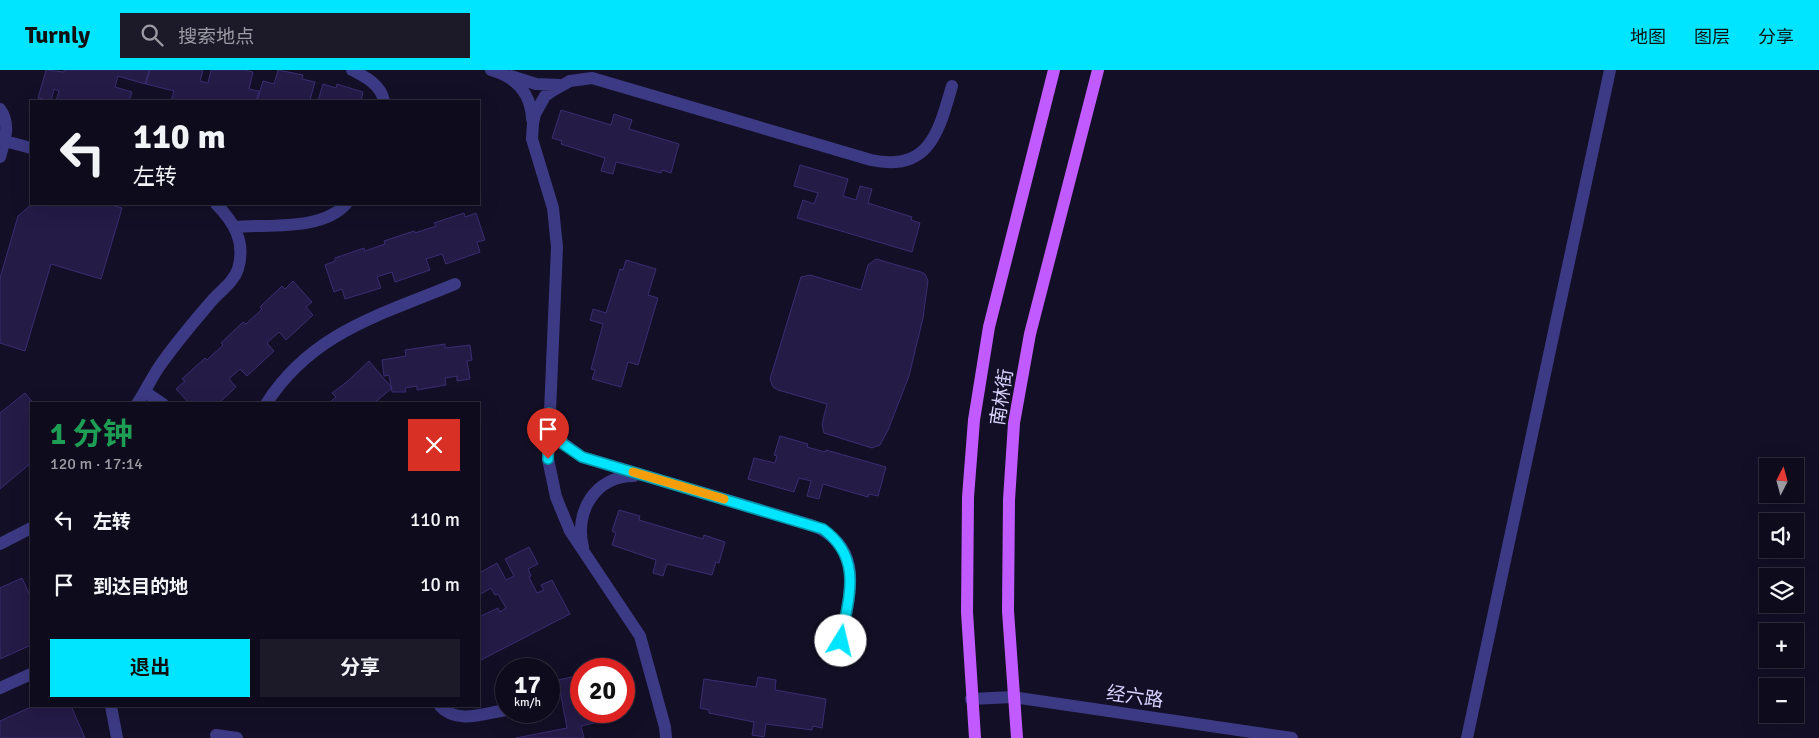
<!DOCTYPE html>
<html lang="zh">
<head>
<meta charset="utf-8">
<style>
  body { margin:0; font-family:Signika,"Noto Sans SC",sans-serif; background:#1c1929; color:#f1f3f6; height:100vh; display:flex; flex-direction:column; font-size:19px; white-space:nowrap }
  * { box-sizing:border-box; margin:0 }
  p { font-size:16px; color:#9b9ba3 }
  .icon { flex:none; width:28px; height:28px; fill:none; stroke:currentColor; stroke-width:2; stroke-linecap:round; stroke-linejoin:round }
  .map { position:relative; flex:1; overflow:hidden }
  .sheet { position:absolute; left:30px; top:332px; width:450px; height:305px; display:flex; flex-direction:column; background:#0e0b1c; border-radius:0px; box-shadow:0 5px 20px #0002,0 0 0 1px #2e2b3b }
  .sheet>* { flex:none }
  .banner { position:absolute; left:30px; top:30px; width:450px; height:105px; border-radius:0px; box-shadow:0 5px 20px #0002,0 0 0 1px #2e2b3b; background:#0e0b1c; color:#f1f3f6; overflow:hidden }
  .needle { width:32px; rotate:6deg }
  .tools { position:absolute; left:1759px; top:388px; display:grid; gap:10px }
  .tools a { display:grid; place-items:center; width:45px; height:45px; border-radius:0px; background:#0e0b1c; box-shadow:0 5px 20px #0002,0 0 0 1px #2e2b3b; font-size:25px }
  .speed { position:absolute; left:495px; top:588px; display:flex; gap:10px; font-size:25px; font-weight:700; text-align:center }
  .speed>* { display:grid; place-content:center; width:65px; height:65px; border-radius:50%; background:#0e0b1c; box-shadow:0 5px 20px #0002,0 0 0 1px #2e2b3b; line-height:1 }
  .speed small { font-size:12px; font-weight:400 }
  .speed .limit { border:8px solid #d22; background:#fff; color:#111 }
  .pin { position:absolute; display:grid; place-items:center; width:42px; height:42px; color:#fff; margin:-51px -21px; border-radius:50% 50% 50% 0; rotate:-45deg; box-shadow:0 0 5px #0007 }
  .pin .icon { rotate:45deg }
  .me { position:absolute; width:55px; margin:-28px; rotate:9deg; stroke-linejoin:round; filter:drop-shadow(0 0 4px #0008) }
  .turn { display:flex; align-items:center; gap:18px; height:105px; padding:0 20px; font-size:22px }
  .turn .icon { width:65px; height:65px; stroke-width:2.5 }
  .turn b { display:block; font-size:35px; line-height:42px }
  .round { display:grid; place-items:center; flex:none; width:52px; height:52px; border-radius:0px; background:#1c1929 }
  .head { display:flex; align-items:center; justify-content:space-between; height:85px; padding:0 20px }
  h1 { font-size:30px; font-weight:700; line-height:38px; color:#1e9e55 }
  .button { display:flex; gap:10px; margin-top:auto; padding:10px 20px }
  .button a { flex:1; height:58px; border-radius:0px; background:#00e5ff; color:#111; font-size:20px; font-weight:700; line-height:58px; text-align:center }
  .button a+a { background:#1c1929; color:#f1f3f6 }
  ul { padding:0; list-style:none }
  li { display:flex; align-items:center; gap:15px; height:65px; padding:0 20px }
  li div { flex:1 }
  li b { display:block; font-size:19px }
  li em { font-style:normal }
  header { display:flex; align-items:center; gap:30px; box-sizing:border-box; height:70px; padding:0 25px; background:#00e5ff; color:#111 }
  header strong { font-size:24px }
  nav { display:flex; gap:28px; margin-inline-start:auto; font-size:18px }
  .search { width:350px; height:45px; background:#1c1929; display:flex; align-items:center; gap:12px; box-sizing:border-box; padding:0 18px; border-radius:0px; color:#9b9ba3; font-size:19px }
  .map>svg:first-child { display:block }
  .building { fill:#241b47; stroke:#3b2d73 }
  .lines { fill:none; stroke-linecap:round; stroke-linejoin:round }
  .minor { stroke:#3d3a85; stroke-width:12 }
  .major { stroke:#c25bff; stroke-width:12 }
  .route-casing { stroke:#0095a6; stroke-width:12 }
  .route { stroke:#00e5ff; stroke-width:9 }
  .slow { stroke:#f59e0b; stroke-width:9 }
  .labels { text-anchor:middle; stroke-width:4; stroke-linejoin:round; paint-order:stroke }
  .street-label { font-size:19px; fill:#d9d4ff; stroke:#130f26 }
</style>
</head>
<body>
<header>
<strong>Turnly</strong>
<div class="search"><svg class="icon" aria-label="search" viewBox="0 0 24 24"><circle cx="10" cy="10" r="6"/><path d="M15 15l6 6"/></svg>搜索地点</div>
<nav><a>地图</a><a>图层</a><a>分享</a></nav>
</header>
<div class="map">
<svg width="1819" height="668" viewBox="0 0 1819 668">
  <rect width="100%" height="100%" fill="#130f26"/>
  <path class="building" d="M 46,0 L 64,2 L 64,0 L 149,0 L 145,14 L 118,6 L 115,17 L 132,22 L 129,31 L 56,31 L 59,21 L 54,19 L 51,31 L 38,28 Z
    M 150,0 L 203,0 L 200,11 L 208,13 L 211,0 L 245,0 L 253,2 L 249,19 L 259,21 L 256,31 L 171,31 L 174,21 L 146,14 Z
    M 278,0 L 303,5 L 302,9 L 315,12 L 310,30 L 314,31 L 257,31 L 263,11 L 274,14 Z
    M 323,14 L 336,18 L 337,14 L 363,22 L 361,31 L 318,31 Z
    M 561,40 L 611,55 L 614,44 L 632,50 L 629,59 L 679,74 L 671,103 L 662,100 L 661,103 L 616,92 L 613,104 L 601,101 L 605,88 L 561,74 L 562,71 L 552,68 Z
    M 800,95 L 848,109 L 843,126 L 856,130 L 860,116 L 872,119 L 868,133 L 912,147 L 911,150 L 920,153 L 912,182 L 797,148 L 803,130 L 814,134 L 818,123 L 794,116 Z
    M 32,134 L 108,134 L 122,138 L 101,209 L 51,194 L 25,281 L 0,273 L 0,208 L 18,146 Z
    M 464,143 L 465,147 L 476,143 L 485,170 L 477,172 L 480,182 L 446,194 L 442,184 L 426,189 L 430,200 L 395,212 L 392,202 L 377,207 L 381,218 L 345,229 L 342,219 L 334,222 L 325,195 L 335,191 L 335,188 L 364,178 L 365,181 L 385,174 L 384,171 L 414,161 L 415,163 L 436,156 L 434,153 Z
    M 876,189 L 921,202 L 925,204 L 928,211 L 923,248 L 909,306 L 888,360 L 880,375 L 872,378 L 824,363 L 822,354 L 827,334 L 778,320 L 773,317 L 770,309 L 801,207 L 810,205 L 861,220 L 868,195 Z
    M 626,190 L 656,199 L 648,225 L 658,228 L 638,295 L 628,292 L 621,317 L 592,309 L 595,300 L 591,299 L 603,254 L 590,250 L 593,239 L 606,243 L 620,199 L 623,200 Z
    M 293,211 L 312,232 L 306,237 L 313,245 L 286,270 L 279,262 L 267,273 L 274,281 L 247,306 L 240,299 L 229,309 L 236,317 L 218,334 L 190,334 L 176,319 L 185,311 L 182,309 L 205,288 L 207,290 L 223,275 L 221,273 L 243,252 L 246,254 L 262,239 L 260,237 L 282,216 L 285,219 Z
    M 445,274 L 445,278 L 470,275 L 472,290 L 467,291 L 470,309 L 457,311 L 457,306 L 445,308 L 446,315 L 417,320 L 417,316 L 405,318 L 406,322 L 392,322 L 389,305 L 384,306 L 382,290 L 406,286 L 405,280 Z
    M 369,291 L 392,318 L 373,334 L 328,334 L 336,327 L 332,323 L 348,311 Z
    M 25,323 L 34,334 L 31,334 L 31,393 L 0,419 L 0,343 Z
    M 780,366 L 808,374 L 807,377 L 825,382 L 826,380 L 886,397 L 878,426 L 869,424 L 868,427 L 823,414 L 819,429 L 807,426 L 811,411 L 799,408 L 794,422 L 748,409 L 754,388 L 775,393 L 777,386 L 774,385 Z
    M 619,440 L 640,446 L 639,450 L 703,469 L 704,465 L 725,472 L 719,493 L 716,492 L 712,505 L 667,494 L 663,506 L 653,503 L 656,490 L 612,475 L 616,463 L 612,461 Z
    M 529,477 L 538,494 L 528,499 L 531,506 L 529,507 L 537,523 L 544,520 L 541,515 L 552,510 L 570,544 L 479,591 L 479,547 L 498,538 L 500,542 L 506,538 L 498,524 L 495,525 L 491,518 L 481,524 L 479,519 L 479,503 L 497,493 L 506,510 L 514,506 L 505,489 Z
    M 22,508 L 31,528 L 31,575 L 0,589 L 0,518 Z
    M 581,605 L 581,641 L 596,641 L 598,652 L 581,656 L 584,668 L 516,668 L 567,658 L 558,610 Z
    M 758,607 L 776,610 L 775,620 L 826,629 L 822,658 L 813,656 L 812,660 L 766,654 L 764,667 L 752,665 L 754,652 L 709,643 L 709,640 L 700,638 L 704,609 L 756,617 Z
    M 33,636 L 71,636 L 85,668 L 0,668 L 0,651 Z"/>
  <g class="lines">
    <path class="minor" d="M 352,0 C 366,7 381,15 384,31
      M 491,0 C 516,7 531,23 532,49
      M 511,6 L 536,14 L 560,15
      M 0,39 C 11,54 5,70 0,87
      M 5,71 L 31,78
      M 235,157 C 268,154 322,161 346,134
      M 145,322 L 163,334
      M 137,334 C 145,322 151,309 159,297 C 174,275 192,254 209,234 C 218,222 233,214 238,199 C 246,172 234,152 216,134
      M 266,334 C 312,262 381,245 455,214
      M 551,349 L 563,373 L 582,387 L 811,455 C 867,476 849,526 841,571
      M 0,474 L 31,458
      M 583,477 C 574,442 595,406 634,406
      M 0,618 L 31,604
      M 971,629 L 1013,627 L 1292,668
      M 111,636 L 117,668
      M 440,636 C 457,655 485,643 506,640
      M 216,665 L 237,668
      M 666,668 L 665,657 L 640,566 L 570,461 L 556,427 L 548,389 L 557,177 L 553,138 L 532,69 L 533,53 L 535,44 L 545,26 L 552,21 L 570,11 L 592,8 L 871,90 C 930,103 939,60 952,16
      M 1467,668 L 1610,0"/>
    <path class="major" d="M 975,668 L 967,542 L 968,427 L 974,350 L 989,257 L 1054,0
      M 1017,668 L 1008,541 L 1009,430 L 1014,353 L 1030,264 L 1098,0"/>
  </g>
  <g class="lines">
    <g class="route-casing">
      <path id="route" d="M 548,389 L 549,343 L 563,374 L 582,387 L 823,459 C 864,489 848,528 841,571"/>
    </g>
    <use href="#route" class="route"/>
    <path class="slow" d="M 633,402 L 724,429"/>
  </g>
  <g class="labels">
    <g class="street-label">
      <text transform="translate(1001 327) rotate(-81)" y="7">南林街</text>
      <text transform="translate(1135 626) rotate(8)" y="7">经六路</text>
    </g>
  </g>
</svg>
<div class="tools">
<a><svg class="needle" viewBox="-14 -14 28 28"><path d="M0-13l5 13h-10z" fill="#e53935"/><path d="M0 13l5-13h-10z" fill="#9b9ba3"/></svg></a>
<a><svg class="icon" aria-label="sound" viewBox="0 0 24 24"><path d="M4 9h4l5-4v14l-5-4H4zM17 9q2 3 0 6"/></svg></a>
<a><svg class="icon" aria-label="layers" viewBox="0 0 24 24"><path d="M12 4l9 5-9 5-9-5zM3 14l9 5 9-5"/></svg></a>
<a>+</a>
<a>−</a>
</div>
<div class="speed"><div>17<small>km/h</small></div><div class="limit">20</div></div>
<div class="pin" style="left:548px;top:389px;background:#d93025"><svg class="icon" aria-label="arrive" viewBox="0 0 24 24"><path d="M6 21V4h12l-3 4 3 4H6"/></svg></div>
<svg class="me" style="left:841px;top:571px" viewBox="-20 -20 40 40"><circle r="19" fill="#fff"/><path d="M0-13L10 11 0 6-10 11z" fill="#00e5ff"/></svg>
<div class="banner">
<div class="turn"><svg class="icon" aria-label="left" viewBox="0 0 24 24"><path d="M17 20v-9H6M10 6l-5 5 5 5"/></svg><div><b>110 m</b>左转</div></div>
</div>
<section class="sheet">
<div class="head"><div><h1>1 分钟</h1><p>120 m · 17:14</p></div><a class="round" style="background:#d93025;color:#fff"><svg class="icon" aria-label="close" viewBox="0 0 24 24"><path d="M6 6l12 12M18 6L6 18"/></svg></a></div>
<ul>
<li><svg class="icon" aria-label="left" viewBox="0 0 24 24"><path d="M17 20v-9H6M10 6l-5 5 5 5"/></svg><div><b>左转</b></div><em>110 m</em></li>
<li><svg class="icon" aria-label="arrive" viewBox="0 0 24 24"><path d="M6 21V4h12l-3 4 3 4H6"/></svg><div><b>到达目的地</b></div><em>10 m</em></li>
</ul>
<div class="button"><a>退出</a><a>分享</a></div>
</section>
</div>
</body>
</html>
